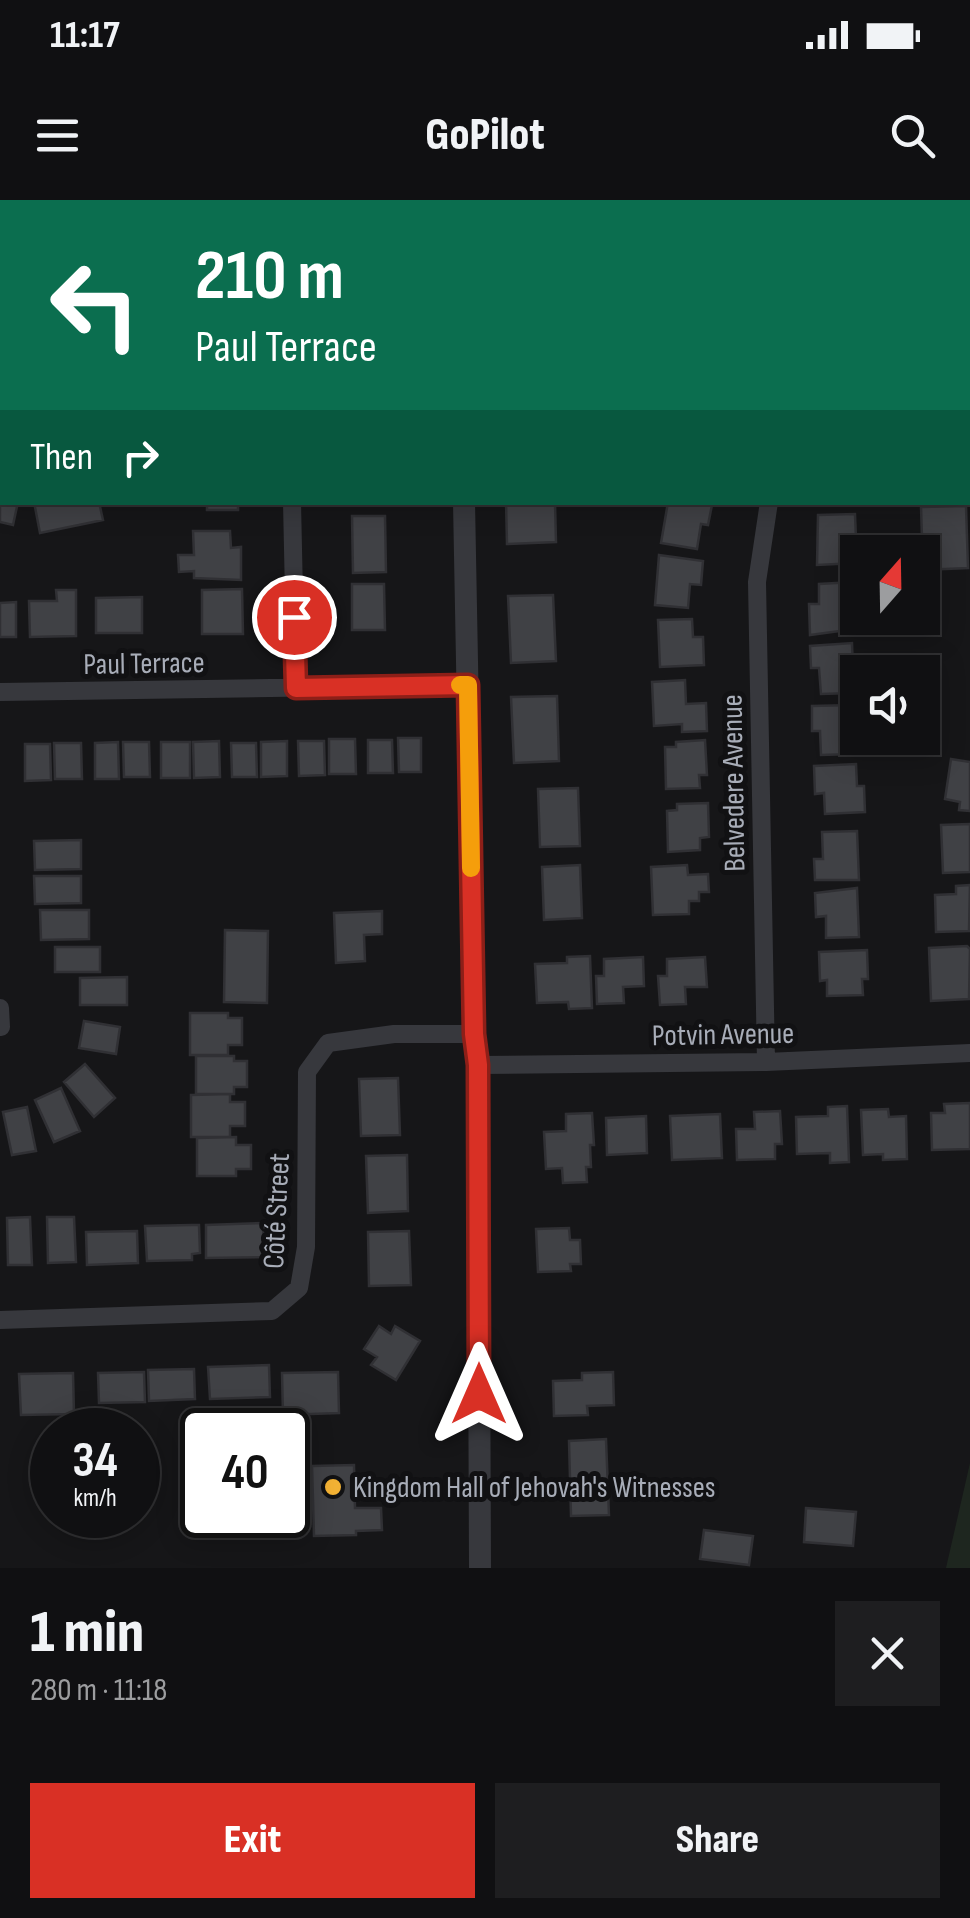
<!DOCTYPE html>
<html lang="en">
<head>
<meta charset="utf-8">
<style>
  body { margin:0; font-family:"Sofia Sans Condensed",sans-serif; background:#1e1e20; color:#f1f3f6; height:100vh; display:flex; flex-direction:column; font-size:38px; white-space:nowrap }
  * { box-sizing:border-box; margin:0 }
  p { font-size:32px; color:#9c9d9f }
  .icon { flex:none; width:55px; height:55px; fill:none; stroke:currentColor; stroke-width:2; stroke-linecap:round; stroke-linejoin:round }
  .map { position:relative; height:1368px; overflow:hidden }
  .drawer { display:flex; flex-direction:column; background:#101012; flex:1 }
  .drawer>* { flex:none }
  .hud { position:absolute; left:0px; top:0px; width:970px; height:305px; box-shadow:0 5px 25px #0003,0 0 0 2px #303032; background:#0b6e4f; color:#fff; overflow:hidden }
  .needle { width:65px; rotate:20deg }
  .tools { position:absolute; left:840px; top:335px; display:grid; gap:20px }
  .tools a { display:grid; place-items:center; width:100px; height:100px; border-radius:0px; background:#101012; box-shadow:0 5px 25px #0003,0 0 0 2px #303032; font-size:50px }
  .speed { position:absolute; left:30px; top:1208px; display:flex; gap:20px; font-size:50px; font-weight:700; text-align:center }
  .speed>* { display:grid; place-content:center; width:130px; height:130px; border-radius:50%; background:#101012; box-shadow:0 5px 25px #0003,0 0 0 2px #303032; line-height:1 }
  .speed small { font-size:25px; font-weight:400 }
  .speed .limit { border:5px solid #111; border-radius:15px; background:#fff; color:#111 }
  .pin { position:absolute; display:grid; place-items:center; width:85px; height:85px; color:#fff; margin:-42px; border:5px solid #fff; border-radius:50%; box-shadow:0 2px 10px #0007 }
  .me { position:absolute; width:110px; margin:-55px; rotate:0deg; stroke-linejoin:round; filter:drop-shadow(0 0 8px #0008) }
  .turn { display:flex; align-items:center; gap:35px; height:210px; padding:0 30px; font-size:45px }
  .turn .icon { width:130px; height:130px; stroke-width:2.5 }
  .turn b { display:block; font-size:70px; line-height:85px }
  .then { display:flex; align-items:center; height:95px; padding:0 30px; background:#0003; gap:20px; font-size:38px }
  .round { display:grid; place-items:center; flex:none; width:105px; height:105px; border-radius:0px; background:#1e1e20 }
  .headline { display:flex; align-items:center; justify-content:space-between; height:170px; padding:0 30px }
  h1 { font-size:60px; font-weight:800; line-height:75px }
  .cta { display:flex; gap:20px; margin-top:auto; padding:20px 30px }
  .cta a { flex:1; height:115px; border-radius:0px; background:#d93025; color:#fff; font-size:40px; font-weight:800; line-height:115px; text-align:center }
  .cta a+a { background:#1e1e20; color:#f1f3f6 }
  .status { display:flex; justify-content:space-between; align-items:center; height:70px; padding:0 50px; background:#101012; direction:ltr }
  .status svg { height:28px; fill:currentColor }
  header { display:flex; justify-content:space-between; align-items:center; height:130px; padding:0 30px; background:#101012; font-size:45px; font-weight:800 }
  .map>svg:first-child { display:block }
  .green { fill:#1e261f }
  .building { fill:#404145; stroke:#303034; stroke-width:2.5 }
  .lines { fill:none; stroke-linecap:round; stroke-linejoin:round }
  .minor { stroke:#37383d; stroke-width:18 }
  .tertiary { stroke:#37383d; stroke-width:22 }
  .route-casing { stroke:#8d1f18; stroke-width:25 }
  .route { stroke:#d93025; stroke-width:18 }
  .slow { stroke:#f59e0b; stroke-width:18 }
  .poi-dot { fill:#f2b134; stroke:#111113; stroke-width:4 }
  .labels { text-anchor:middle; stroke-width:10; stroke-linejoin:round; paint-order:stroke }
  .street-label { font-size:30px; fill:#a8adb8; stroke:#111113 }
  .poi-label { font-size:30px; fill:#a8adb8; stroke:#111113; text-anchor:start }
</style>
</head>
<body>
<div class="status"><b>11:17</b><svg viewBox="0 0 49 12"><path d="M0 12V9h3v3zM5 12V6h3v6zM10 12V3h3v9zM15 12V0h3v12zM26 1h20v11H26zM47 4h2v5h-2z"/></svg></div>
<header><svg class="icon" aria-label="menu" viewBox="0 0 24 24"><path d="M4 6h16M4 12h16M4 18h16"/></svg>GoPilot<svg class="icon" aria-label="search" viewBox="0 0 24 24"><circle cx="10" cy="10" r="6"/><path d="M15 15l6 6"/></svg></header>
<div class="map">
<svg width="970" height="1368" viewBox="0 0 970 1368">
  <rect width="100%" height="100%" fill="#161618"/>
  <path class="green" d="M 970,1263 L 970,1368 L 946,1368 Z"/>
  <path class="building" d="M 0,284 L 2,302 L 18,302 L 13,325 L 0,322 Z
    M 34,302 L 99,302 L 103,320 L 40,333 Z
    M 207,302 L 238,302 L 238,310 L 207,310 Z
    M 506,302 L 555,302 L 556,342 L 507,344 Z
    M 668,302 L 712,305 L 708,325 L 701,324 L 697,349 L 661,343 Z
    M 966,306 L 968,368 L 923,370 L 921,307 Z
    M 855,314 L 857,363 L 817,365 L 818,315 Z
    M 352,316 L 385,316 L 386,372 L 353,373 Z
    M 193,331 L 230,331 L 231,348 L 241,347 L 241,380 L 194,378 L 194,371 L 179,372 L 178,355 L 194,355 Z
    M 659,355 L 703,361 L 701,385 L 690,384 L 688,408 L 655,405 Z
    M 853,382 L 855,429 L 810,435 L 809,404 L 819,404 L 819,384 Z
    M 352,384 L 384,384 L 385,430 L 352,430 Z
    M 242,389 L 243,434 L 202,434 L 202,390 Z
    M 56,390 L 76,390 L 76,436 L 30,437 L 29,401 L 57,401 Z
    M 553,395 L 556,461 L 511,463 L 508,396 Z
    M 142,397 L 142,433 L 96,433 L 96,398 Z
    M 16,402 L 16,437 L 0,437 L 0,403 Z
    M 692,419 L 693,437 L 703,437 L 704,465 L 660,467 L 658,420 Z
    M 852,443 L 854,493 L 821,494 L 819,468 L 811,468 L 810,446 Z
    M 685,480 L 686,504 L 706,503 L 707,531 L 682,532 L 682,524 L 654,526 L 652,482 Z
    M 557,496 L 559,561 L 514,563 L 511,497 Z
    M 852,505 L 854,554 L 821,555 L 820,531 L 812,531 L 812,506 Z
    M 398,538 L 421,538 L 421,572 L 399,572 Z
    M 329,539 L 355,539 L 356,574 L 329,574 Z
    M 368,540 L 392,540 L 393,573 L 368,573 Z
    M 705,540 L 707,575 L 699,575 L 700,588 L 666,589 L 665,547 L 676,547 L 676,542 Z
    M 219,541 L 220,577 L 194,578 L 193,542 Z
    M 287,541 L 287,576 L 261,577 L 261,542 Z
    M 298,541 L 324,541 L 325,575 L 299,576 Z
    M 118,542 L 119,579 L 95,579 L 95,543 Z
    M 123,542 L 149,542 L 150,577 L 124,577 Z
    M 161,542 L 190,542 L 190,578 L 161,578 Z
    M 54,543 L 81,543 L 82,579 L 55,579 Z
    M 231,543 L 256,543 L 257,577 L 232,577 Z
    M 25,544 L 50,544 L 51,580 L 25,581 Z
    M 951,559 L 970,562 L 970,611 L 959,610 L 960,602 L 945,599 Z
    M 856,564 L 857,586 L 864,586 L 865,612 L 825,614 L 824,593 L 815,594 L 814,566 Z
    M 578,588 L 580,646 L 540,647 L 538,589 Z
    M 708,603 L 709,637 L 700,638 L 700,650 L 668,652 L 667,611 L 677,610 L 677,604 Z
    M 970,624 L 970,672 L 943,673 L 941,625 Z
    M 857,631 L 859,680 L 815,680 L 814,659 L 823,659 L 822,632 Z
    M 81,640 L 81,669 L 35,670 L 34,641 Z
    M 580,665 L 582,718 L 544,720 L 542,667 Z
    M 687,665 L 688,675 L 708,674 L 709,692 L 699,692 L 699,701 L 689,701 L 689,714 L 653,715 L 651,667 Z
    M 34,676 L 81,676 L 81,703 L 35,704 Z
    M 970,685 L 969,731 L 936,732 L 935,695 L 956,694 L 956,686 Z
    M 857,688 L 859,737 L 826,738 L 826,716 L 816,717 L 815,693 Z
    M 40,710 L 89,710 L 89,739 L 41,740 Z
    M 382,711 L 382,734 L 364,735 L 365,761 L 336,763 L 334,713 Z
    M 225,730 L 268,731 L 267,803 L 224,802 Z
    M 967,746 L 970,749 L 969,799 L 931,801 L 929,748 Z
    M 55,747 L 100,747 L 100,772 L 55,772 Z
    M 867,750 L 868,779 L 862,779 L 863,795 L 827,796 L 827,780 L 820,781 L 819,752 Z
    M 590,756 L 592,808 L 569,809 L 568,802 L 537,803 L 535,764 L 567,763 L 567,757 Z
    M 643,757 L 644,786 L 623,787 L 624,803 L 597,804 L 596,776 L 604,776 L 604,759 Z
    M 705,757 L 707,787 L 685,787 L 686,804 L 660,805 L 658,776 L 667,776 L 667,759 Z
    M 127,777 L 127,805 L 80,805 L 80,778 Z
    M 190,813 L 228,813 L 228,818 L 242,818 L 242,845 L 228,845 L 228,855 L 190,855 Z
    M 84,821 L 120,827 L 116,854 L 79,848 Z
    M 196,856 L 234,856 L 234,861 L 247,861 L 247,887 L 234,887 L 234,894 L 196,894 Z
    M 85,864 L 115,898 L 94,917 L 64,882 Z
    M 398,878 L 400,935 L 361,936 L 359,879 Z
    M 61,888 L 80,931 L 54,942 L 35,900 Z
    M 230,894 L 230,902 L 245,902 L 245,926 L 230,926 L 230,937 L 191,937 L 191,895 Z
    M 970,903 L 970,949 L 932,950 L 931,913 L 945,913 L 944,904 Z
    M 847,906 L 849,962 L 830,963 L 830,953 L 797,954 L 796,917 L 828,916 L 828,907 Z
    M 27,907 L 36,951 L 12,955 L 3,912 Z
    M 888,909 L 889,917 L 906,916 L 907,959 L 883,960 L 883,954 L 863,955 L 861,910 Z
    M 780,911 L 782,944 L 775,944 L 775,959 L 737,960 L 736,929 L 755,929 L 754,912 Z
    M 592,913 L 594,945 L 590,945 L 591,967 L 586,967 L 587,982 L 563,983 L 562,968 L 546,969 L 544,932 L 566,931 L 566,914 Z
    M 720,914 L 722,958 L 672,960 L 670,916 Z
    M 646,916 L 647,953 L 607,955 L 606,918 Z
    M 236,937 L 236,945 L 251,945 L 251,969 L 236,969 L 236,976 L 197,976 L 197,938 Z
    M 407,955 L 408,1011 L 368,1013 L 366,956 Z
    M 30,1017 L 32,1065 L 8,1065 L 7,1018 Z
    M 47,1017 L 74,1017 L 76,1062 L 48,1063 Z
    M 263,1023 L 264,1057 L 206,1058 L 206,1025 Z
    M 191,1025 L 199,1025 L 200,1053 L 192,1054 L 192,1060 L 147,1061 L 145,1026 Z
    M 569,1028 L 570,1040 L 580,1040 L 581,1064 L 570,1064 L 571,1071 L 538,1072 L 536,1029 Z
    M 137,1031 L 138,1063 L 87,1065 L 86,1032 Z
    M 409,1031 L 411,1085 L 369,1086 L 368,1032 Z
    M 379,1126 L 391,1134 L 395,1126 L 420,1141 L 396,1180 L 371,1165 L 377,1157 L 364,1149 Z
    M 269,1165 L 270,1197 L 210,1199 L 208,1167 Z
    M 194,1169 L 195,1199 L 149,1201 L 148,1170 Z
    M 144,1172 L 145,1202 L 99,1203 L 98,1173 Z
    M 338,1172 L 339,1213 L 283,1215 L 282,1173 Z
    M 613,1172 L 614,1205 L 587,1206 L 588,1215 L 554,1216 L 553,1181 L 582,1180 L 582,1173 Z
    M 73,1173 L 74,1214 L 21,1215 L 19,1174 Z
    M 606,1239 L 609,1315 L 571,1316 L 569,1241 Z
    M 354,1265 L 355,1308 L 381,1308 L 382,1330 L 356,1331 L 356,1335 L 314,1336 L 312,1266 Z
    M 806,1308 L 856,1312 L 853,1346 L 804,1342 Z
    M 704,1330 L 753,1336 L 749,1365 L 700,1359 Z"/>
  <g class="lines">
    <path class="minor" d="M 285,0 L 285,2
      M 799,0 L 799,2
      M 0,188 L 2,189
      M 968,256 L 970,256
      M 292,302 L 296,489
      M 0,492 L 468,485
      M 0,808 L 1,827
      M 766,862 L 757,382 L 769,302
      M 478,865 L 766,862 L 970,853
      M 0,1120 L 272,1111 L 299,1088 L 306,1047 L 307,872 L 328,843 L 394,834 L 474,834"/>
    <path class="tertiary" d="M 455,0 L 455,2
      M 464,302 L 474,834 L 478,865 L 480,1368"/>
  </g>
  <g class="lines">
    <g class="route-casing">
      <path id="route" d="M 294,417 L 296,488 L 468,485 L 474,834 L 478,865 L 479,1194"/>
    </g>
    <use href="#route" class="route"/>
    <path class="slow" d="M 460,485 L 468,485 L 471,668"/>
  </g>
  <circle class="poi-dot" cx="333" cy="1287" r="10"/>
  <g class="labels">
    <g class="street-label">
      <text transform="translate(144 463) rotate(-1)" y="10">Paul Terrace</text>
      <text transform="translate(733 583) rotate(-91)" y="10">Belvedere Avenue</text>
      <text transform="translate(723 834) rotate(-1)" y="10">Potvin Avenue</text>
      <text transform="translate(276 1011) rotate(-87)" y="10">Côté Street</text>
    </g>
    <g class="poi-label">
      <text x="353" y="1297">Kingdom Hall of Jehovah's Witnesses</text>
    </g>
  </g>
</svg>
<div class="tools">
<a><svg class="needle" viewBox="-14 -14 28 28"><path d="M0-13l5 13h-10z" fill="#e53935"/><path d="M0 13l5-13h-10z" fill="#9c9d9f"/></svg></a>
<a><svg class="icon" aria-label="sound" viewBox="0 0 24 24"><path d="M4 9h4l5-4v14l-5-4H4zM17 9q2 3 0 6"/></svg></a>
</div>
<div class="speed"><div>34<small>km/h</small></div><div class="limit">40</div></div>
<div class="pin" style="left:294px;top:417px;background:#d93025"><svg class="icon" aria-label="arrive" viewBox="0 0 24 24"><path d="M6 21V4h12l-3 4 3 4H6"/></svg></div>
<svg class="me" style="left:479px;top:1194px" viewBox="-20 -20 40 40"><path d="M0-17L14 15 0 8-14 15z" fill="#d93025" stroke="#fff" stroke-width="4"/></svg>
<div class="hud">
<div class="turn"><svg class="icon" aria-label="left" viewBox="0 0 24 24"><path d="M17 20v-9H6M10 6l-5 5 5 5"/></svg><div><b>210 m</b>Paul Terrace</div></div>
<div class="then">Then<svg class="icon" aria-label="right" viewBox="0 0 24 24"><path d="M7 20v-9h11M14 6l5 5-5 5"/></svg></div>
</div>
</div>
<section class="drawer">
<div class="headline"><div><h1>1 min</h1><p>280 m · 11:18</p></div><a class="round"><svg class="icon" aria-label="close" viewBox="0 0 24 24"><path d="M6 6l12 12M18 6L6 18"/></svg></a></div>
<div class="cta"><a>Exit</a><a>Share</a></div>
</section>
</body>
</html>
